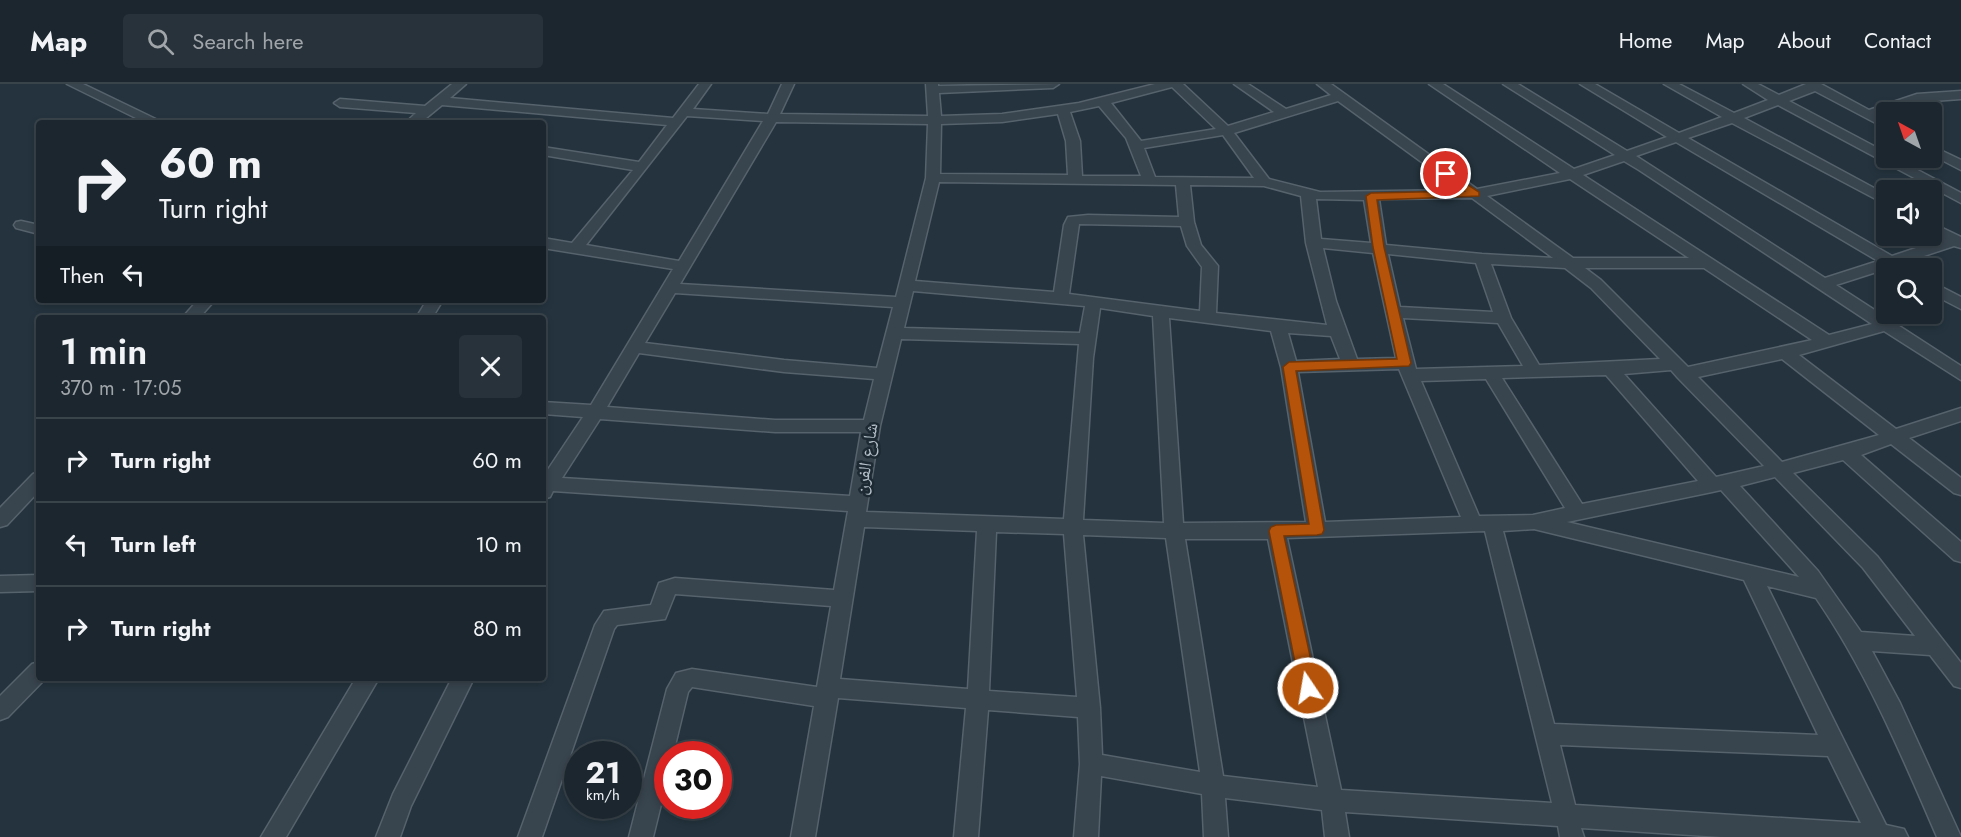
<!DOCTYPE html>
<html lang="en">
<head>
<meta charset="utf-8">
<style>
  body { margin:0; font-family:Jost,"Noto Naskh Arabic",sans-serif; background:#28323a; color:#f1f3f6; height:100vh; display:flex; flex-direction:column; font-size:22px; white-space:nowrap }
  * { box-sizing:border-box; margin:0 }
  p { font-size:20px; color:#a0a5aa }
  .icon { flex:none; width:33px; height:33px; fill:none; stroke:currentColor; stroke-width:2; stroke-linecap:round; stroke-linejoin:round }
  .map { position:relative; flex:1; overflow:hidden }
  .panel { position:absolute; left:36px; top:231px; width:510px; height:366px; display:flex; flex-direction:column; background:#1b262e; border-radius:6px; box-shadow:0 3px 9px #0003,0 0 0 2px #39434a }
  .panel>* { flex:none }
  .top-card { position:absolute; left:36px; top:36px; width:510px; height:183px; border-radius:6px; box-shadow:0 3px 9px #0003,0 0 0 2px #39434a; background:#1b262e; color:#f1f3f6; overflow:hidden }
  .needle { width:39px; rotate:320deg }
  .buttons { position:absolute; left:1876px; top:18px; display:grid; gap:12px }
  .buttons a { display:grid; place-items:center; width:66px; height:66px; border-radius:6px; background:#1b262e; box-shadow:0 3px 9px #0003,0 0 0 2px #39434a; font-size:30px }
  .speed { position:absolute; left:564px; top:657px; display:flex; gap:12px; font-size:30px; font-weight:700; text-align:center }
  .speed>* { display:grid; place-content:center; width:78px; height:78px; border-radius:50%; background:#1b262e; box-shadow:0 3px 9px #0003,0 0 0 2px #39434a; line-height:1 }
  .speed small { font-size:15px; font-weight:400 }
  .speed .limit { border:9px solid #d22; background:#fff; color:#111 }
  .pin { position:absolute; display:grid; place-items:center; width:51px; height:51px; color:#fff; margin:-26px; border:3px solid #fff; border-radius:50%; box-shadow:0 2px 6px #0007 }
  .me { position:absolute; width:66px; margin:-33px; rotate:348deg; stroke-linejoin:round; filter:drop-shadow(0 0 4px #0008) }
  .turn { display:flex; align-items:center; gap:21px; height:126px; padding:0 24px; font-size:27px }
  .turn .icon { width:78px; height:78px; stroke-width:2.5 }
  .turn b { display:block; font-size:42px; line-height:51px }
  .then { display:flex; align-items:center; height:57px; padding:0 24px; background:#0003; gap:12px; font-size:22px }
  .round { display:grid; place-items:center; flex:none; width:63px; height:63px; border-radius:6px; background:#28323a }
  .summary { display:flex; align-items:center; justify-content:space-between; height:102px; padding:0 24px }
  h1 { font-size:36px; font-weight:600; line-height:45px }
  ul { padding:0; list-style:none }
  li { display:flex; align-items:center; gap:18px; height:84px; padding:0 24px; border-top:2px solid #39434a }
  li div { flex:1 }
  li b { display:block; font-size:22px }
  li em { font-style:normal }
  header { display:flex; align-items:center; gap:36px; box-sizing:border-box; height:84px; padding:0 30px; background:#1b262e; border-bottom:2px solid #39434a }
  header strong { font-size:28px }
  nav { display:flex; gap:33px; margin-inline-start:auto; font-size:21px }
  .search { width:420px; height:54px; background:#28323a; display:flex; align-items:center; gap:15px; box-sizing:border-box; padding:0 21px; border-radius:6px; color:#a0a5aa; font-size:22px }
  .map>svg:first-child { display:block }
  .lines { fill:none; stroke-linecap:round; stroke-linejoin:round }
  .street-casing { stroke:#56626c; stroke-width:3 }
  .street { fill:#38444e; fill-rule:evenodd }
  .route { fill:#b45309; stroke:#753606; stroke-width:1.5 }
  .labels { text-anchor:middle; stroke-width:5; stroke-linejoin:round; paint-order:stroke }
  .street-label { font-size:18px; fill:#b4bfc9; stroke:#1d2933 }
</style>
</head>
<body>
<header>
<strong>Map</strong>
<div class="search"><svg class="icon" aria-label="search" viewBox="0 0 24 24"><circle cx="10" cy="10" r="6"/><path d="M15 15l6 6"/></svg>Search here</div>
<nav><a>Home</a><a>Map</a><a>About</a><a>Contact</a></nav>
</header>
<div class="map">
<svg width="1961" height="753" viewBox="0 0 1961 753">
  <rect width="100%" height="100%" fill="#24333e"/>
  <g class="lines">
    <g class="street-casing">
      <path id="street" d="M 67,0 L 83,0 L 164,39 L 146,39 Z
        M 452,0 L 466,0 L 450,14 L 673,34 L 699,0 L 711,0 L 693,25 L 768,30 L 782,0 L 794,0 L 780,30 L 928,32 L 926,0 L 938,0 L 938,2 L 1059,0 L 1053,4 L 939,9 L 941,32 L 1002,30 L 1079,19 L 1155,0 L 1183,0 L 1228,42 L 1274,28 L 1234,0 L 1248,0 L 1286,25 L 1331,11 L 1317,0 L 1331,0 L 1477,105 L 1560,89 L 1429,0 L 1443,0 L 1574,85 L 1615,71 L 1503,0 L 1518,0 L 1627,67 L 1667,53 L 1580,0 L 1595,0 L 1679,49 L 1722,33 L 1664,0 L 1679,0 L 1734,29 L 1768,16 L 1743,0 L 1758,0 L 1779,11 L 1806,0 L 1821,0 L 1869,26 L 1917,10 L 1961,7 L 1961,15 L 1919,18 L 1879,31 L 1887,36 L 1887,45 L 1815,7 L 1789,17 L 1887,69 L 1887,74 L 1895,74 L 1961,109 L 1961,119 L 1778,21 L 1744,34 L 1887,111 L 1887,121 L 1732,39 L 1688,54 L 1892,172 L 1943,155 L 1932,149 L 1932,139 L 1961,153 L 1961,164 L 1954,162 L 1903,179 L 1908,184 L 1889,184 L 1836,201 L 1961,282 L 1961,296 L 1884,247 L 1799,271 L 1896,345 L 1961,324 L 1961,337 L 1909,354 L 1961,394 L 1961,411 L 1954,409 L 1891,360 L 1861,371 L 1961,458 L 1961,478 L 1954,476 L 1843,376 L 1793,389 L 1877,472 L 1961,579 L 1961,604 L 1954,602 L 1930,571 L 1872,567 L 1900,619 L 1961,753 L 1937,753 C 1901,670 1867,588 1816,514 L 1767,502 L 1886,741 L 1904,745 L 1908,753 L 1722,753 L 1581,744 L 1584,753 L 1560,753 L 1558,742 L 1345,728 L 1349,753 L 1325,753 L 1322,726 L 1225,714 L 1228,753 L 1204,753 L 1202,710 L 1101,692 L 1098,753 L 1074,753 L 1080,680 L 1078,633 L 988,626 L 978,753 L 954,753 L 966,624 L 838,614 L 815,753 L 791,753 L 814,622 L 692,603 L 688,608 L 673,670 L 668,670 L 668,692 L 653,753 L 629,753 L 667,605 L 676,589 L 692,585 L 817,603 L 831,522 L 675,510 L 665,535 L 617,541 L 614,545 L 542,753 L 518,753 L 595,541 L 604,527 L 651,521 L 659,499 L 675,494 L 834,506 L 848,427 L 553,407 L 550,413 L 543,415 L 543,393 L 583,333 L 543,330 L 543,318 L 591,321 L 673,185 L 543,164 L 543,154 L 572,159 L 633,86 L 543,71 L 543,63 L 639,78 L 667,41 L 442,21 L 420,39 L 405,39 L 416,29 L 340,23 L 334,19 L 340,15 L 425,22 ZM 1172,3 L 1216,45 L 1141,57 L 1111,19 ZM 1338,17 L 1460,106 L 1320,108 L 1269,95 L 1234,49 ZM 1099,22 L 1126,54 L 1141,92 L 1082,92 L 1080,57 L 1070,28 ZM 1058,30 L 1066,57 L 1068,91 L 940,90 L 941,40 L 1002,38 ZM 687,32 L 763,37 L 679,177 L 586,161 ZM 776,38 L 928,40 L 926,94 L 896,213 L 680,200 ZM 1223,51 L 1254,94 L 1155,93 L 1144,64 ZM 1676,58 L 1878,177 L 1825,194 L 1636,72 ZM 1624,77 L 1639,86 L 1872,240 L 1829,251 L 1583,91 ZM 1570,95 L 1689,174 L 1573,174 L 1487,112 ZM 939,98 L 1176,101 L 1179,133 L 1088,131 L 1068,133 L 1064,141 L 1054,208 L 915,197 ZM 1190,101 L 1264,102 L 1301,112 L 1306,159 L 1327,241 L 1216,229 L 1218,182 L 1201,161 L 1194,138 ZM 1472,114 L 1553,174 L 1482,170 L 1386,161 L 1379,115 ZM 1316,115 L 1364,116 L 1371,159 L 1321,155 ZM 1079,140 L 1181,142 L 1187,162 L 1202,183 L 1200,227 L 1069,210 ZM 1323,164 L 1373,169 L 1396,274 L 1357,275 L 1336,217 ZM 1388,170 L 1476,179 L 1493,228 L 1400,223 ZM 1491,180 L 1565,184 L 1591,204 L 1660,275 L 1539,281 L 1511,234 ZM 1585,184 L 1704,184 L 1812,256 L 1688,283 L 1601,196 ZM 913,207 L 1085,222 L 1080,249 L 904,244 ZM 675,209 L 893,223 L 877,284 L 784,276 L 645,259 ZM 1100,224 L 1153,232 L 1164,439 L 1083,436 L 1093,274 ZM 1169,234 L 1271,247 L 1281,283 L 1306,438 L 1183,439 ZM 1403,234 L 1498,239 L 1523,282 L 1416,285 ZM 1288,249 L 1331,252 L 1340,275 L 1296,277 ZM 901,255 L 1079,260 L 1064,435 L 866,428 L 880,342 ZM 639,269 L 784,288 L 874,295 L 864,336 L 775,336 L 607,323 ZM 1782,275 L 1879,351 L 1782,378 L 1698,293 ZM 1399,285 L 1461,433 L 1325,438 L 1298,288 ZM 1671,286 L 1678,294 L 1764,382 L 1716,393 L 1624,290 ZM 1606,291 L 1698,397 L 1582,420 L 1502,294 ZM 1486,295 L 1565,424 L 1533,431 L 1479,432 L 1421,297 ZM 600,335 L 775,348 L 861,348 L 850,412 L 562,394 ZM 1775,393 L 1863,484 L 1915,552 L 1861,548 L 1818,487 L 1740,402 ZM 1721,406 L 1799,493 L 1567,438 L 1712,408 ZM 864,443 L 977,447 L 968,605 L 840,595 ZM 1534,445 L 1744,496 L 1818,651 L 1554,640 L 1503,447 ZM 1485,447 L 1552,719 L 1341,706 L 1287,454 ZM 996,448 L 1064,450 L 1077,613 L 989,607 ZM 1083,451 L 1166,454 L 1200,688 L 1102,671 L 1100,624 ZM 1185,455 L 1268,455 L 1318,703 L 1223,692 ZM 1560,661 L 1828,672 L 1861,739 L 1575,721 Z
        M 1932,62 L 1961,76 L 1961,86 L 1932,71 Z
        M 21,137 L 39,141 L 39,150 L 16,144 L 14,141 L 16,138 Z
        M 1932,198 L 1961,213 L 1961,225 L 1932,210 Z
        M 198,216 L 215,216 L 199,234 L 182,234 Z
        M 427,216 L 443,216 L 432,234 L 416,234 Z
        M 39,388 L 39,407 L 7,441 L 0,443 L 0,424 L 33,390 Z
        M 39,491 L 39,507 L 0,508 L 0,492 Z
        M 39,578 L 39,594 L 46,594 L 8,633 L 0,636 L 0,612 L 32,580 Z
        M 356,594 L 379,594 L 286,753 L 261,753 Z
        M 452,594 L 474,594 L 411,722 L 400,753 L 376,753 L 393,710 Z"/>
    </g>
    <use href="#street" class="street"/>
  </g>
  <path class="route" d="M 1446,87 L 1479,108 L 1479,112 L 1377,116 L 1384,163 L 1411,279 L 1409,282 L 1296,287 L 1324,446 L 1322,450 L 1317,451 L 1284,452 L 1317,604 L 1314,609 L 1308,611 L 1303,609 L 1300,604 L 1269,447 L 1271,443 L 1276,441 L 1309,440 L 1283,283 L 1289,278 L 1397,275 L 1373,163 L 1366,112 L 1371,109 L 1464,107 L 1442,93 L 1442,88 Z"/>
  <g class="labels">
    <g class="street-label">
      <text transform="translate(866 375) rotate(-81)" y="6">شارع الفرن</text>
    </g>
  </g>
</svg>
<div class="buttons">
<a><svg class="needle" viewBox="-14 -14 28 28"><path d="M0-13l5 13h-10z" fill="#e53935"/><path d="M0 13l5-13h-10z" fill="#a0a5aa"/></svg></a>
<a><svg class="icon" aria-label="sound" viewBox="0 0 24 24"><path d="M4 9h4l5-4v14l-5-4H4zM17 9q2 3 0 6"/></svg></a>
<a><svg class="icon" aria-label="search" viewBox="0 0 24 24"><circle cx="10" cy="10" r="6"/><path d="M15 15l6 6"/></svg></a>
</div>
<div class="speed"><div>21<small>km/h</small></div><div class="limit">30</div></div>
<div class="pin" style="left:1446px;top:90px;background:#d93025"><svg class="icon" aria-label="arrive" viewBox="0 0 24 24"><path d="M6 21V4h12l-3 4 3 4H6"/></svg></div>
<svg class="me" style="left:1308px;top:604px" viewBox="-20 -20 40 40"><circle r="17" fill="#b45309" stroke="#fff" stroke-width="3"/><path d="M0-11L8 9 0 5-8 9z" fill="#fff"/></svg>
<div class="top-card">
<div class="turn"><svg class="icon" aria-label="right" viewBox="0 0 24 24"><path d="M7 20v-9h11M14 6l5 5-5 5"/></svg><div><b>60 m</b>Turn right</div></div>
<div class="then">Then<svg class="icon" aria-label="left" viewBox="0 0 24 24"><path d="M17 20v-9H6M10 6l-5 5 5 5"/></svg></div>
</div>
<section class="panel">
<div class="summary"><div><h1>1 min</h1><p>370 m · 17:05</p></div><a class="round"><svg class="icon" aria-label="close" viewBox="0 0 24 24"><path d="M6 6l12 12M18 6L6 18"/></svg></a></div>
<ul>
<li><svg class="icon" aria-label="right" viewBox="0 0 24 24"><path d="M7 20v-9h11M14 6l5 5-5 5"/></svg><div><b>Turn right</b></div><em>60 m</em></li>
<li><svg class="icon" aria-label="left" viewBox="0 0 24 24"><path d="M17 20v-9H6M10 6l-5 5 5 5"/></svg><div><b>Turn left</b></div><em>10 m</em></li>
<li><svg class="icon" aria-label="right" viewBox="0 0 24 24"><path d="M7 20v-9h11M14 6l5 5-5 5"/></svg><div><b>Turn right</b></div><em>80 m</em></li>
</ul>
</section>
</div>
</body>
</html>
